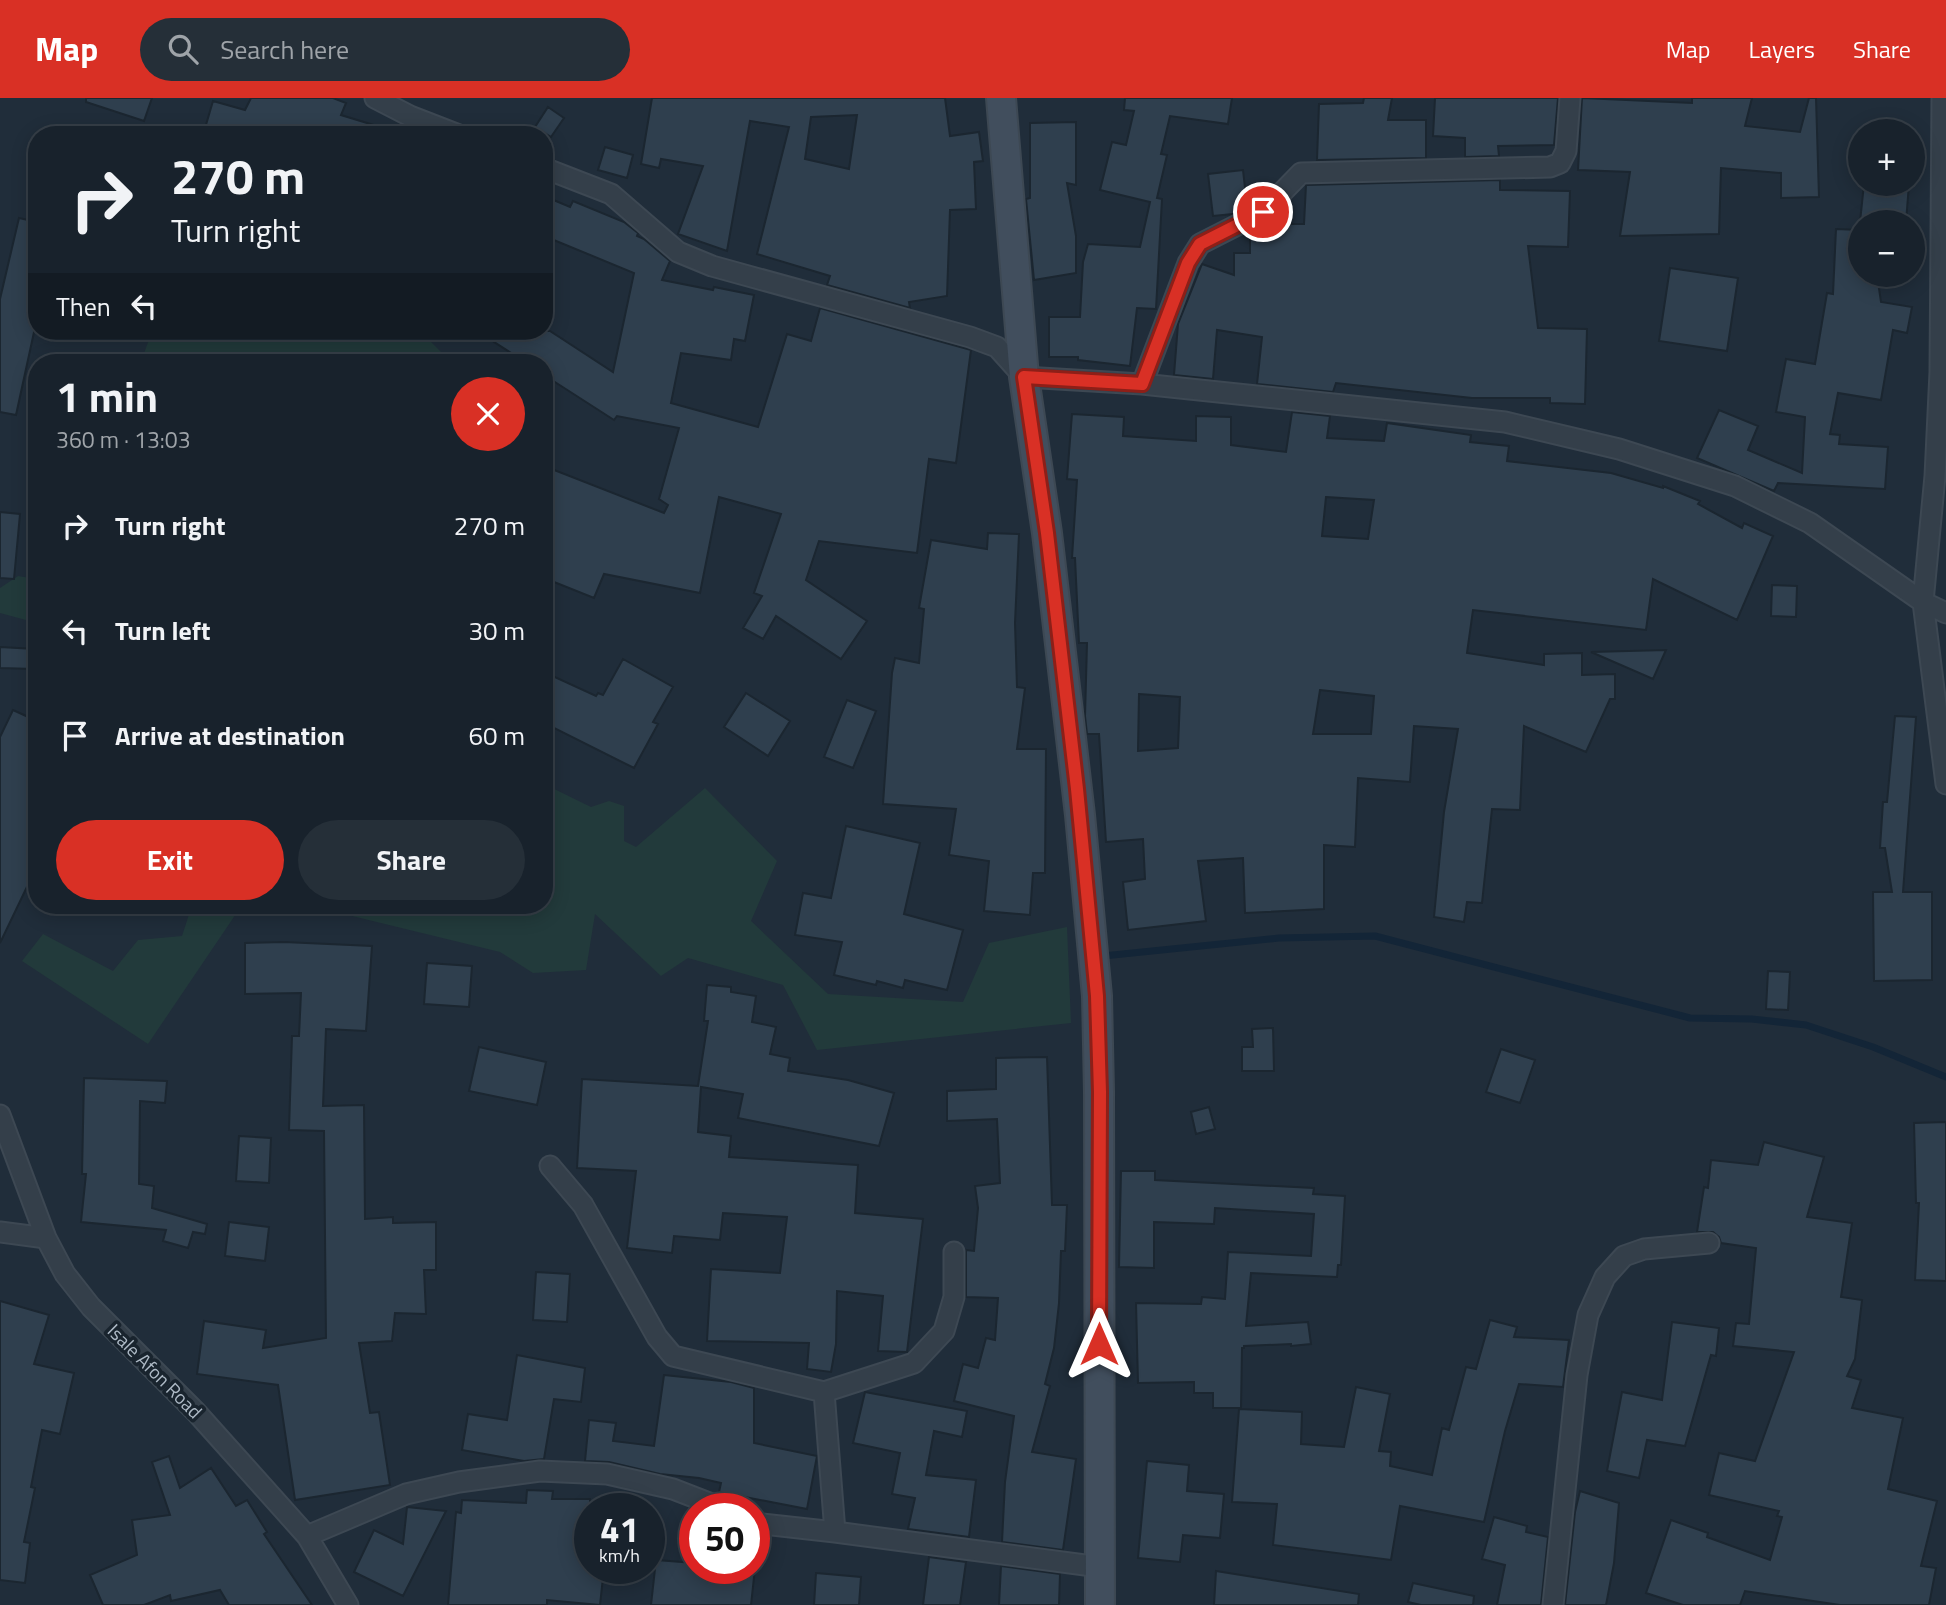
<!DOCTYPE html>
<html lang="en">
<head>
<meta charset="utf-8">
<style>
  body { margin:0; font-family:"Titillium Web",sans-serif; background:#252f38; color:#f1f3f6; height:100vh; display:flex; flex-direction:column; font-size:26px; white-space:nowrap }
  * { box-sizing:border-box; margin:0 }
  p { font-size:23px; color:#9fa4a9 }
  .icon { flex:none; width:38px; height:38px; fill:none; stroke:currentColor; stroke-width:2; stroke-linecap:round; stroke-linejoin:round }
  .map { position:relative; flex:1; overflow:hidden }
  .panel { position:absolute; left:28px; top:256px; width:525px; height:560px; display:flex; flex-direction:column; background:#18222c; border-radius:28px; box-shadow:0 4px 18px #0003,0 0 0 2px #363f48 }
  .panel>* { flex:none }
  .guide { position:absolute; left:28px; top:28px; width:525px; height:214px; border-radius:28px; box-shadow:0 4px 18px #0003,0 0 0 2px #363f48; background:#18222c; color:#f1f3f6; overflow:hidden }
  .buttons { position:absolute; left:1848px; top:21px; display:grid; gap:14px }
  .buttons a { display:grid; place-items:center; width:77px; height:77px; border-radius:50%; background:#18222c; box-shadow:0 4px 18px #0003,0 0 0 2px #363f48; font-size:35px }
  .speed { position:absolute; left:574px; top:1395px; display:flex; gap:14px; font-size:35px; font-weight:700; text-align:center }
  .speed>* { display:grid; place-content:center; width:91px; height:91px; border-radius:50%; background:#18222c; box-shadow:0 4px 18px #0003,0 0 0 2px #363f48; line-height:1 }
  .speed small { font-size:18px; font-weight:400 }
  .speed .limit { border:10px solid #d22; background:#fff; color:#111 }
  .pin { position:absolute; display:grid; place-items:center; width:60px; height:60px; color:#fff; margin:-30px; border:4px solid #fff; border-radius:50%; box-shadow:0 2px 7px #0007 }
  .me { position:absolute; width:77px; margin:-38px; rotate:0deg; stroke-linejoin:round; filter:drop-shadow(0 0 5px #0008) }
  .turn { display:flex; align-items:center; gap:24px; height:147px; padding:0 28px; font-size:32px }
  .turn .icon { width:91px; height:91px; stroke-width:2.5 }
  .turn b { display:block; font-size:49px; line-height:60px }
  .then { display:flex; align-items:center; height:66px; padding:0 28px; background:#0003; gap:14px; font-size:26px }
  .round { display:grid; place-items:center; flex:none; width:74px; height:74px; border-radius:37px; background:#252f38 }
  .overview { display:flex; align-items:center; justify-content:space-between; height:119px; padding:0 28px }
  h1 { font-size:42px; font-weight:700; line-height:52px }
  .primary-button { display:flex; gap:14px; margin-top:auto; padding:14px 28px }
  .primary-button a { flex:1; height:80px; border-radius:42px; background:#d93025; color:#fff; font-size:28px; font-weight:700; line-height:80px; text-align:center }
  .primary-button a+a { background:#252f38; color:#f1f3f6 }
  ul { padding:0; list-style:none }
  li { display:flex; align-items:center; gap:21px; height:105px; padding:0 28px }
  li div { flex:1 }
  li b { display:block; font-size:26px }
  li em { font-style:normal }
  header { display:flex; align-items:center; gap:42px; box-sizing:border-box; height:98px; padding:0 35px; background:#d93025; color:#fff }
  header strong { font-size:33px }
  nav { display:flex; gap:38px; margin-inline-start:auto; font-size:24px }
  .search { width:490px; height:63px; background:#252f38; display:flex; align-items:center; gap:18px; box-sizing:border-box; padding:0 24px; border-radius:38px; color:#9fa4a9; font-size:26px }
  .map>svg:first-child { display:block }
  .green { fill:#223a3b }
  .lines { fill:none; stroke-linecap:round; stroke-linejoin:round }
  .stream { stroke:#132537; stroke-width:7 }
  .building { fill:#2f3f4e; stroke:#1b2630; stroke-width:2; fill-rule:evenodd }
  .minor-casing { stroke:#3d4853; stroke-width:23 }
  .secondary-casing { stroke:#3d4853; stroke-width:32 }
  .minor { stroke:#343f4a; stroke-width:19 }
  .secondary { stroke:#414e5d; stroke-width:28 }
  .route-casing { stroke:#8d1f18; stroke-width:18 }
  .route { stroke:#d93025; stroke-width:12 }
  .labels { text-anchor:middle; stroke-width:7; stroke-linejoin:round; paint-order:stroke }
  .street-label { font-size:19px; fill:#aebac6; stroke:#19242e }
</style>
</head>
<body>
<header>
<strong>Map</strong>
<div class="search"><svg class="icon" aria-label="search" viewBox="0 0 24 24"><circle cx="10" cy="10" r="6"/><path d="M15 15l6 6"/></svg>Search here</div>
<nav><a>Map</a><a>Layers</a><a>Share</a></nav>
</header>
<div class="map">
<svg width="1946" height="1507" viewBox="0 0 1946 1507">
  <rect width="100%" height="100%" fill="#202d3a"/>
  <path class="green" d="M 152,233 L 420,233 L 451,264 L 141,264 Z
    M 18,478 L 37,481 L 37,525 L 0,515 L 0,490 Z
    M 544,686 L 591,709 L 609,703 L 624,708 L 624,743 L 636,749 L 705,690 L 777,763 L 751,823 L 828,896 L 963,904 L 989,845 L 1067,829 L 1071,925 L 817,952 L 783,887 L 688,860 L 661,878 L 595,816 L 586,872 L 533,875 L 500,854 L 307,807 L 544,807 Z
    M 192,807 L 242,807 L 148,946 L 22,863 L 43,836 L 113,873 L 138,842 L 182,838 Z"/>
  <g class="lines">
    <path class="stream" d="M 1103,858 L 1279,840 L 1375,838 L 1690,920 L 1752,921 L 1806,927 L 1873,949 L 1946,979"/>
  </g>
  <path class="building" d="M 86,0 L 152,0 L 144,23 L 86,4 Z
    M 251,0 L 333,0 L 346,5 L 341,17 L 390,32 L 389,37 L 203,37 L 213,3 L 245,12 Z
    M 652,0 L 945,0 L 950,38 L 979,34 L 983,63 L 974,64 L 976,111 L 950,112 L 947,198 L 909,204 L 910,210 L 827,187 L 830,178 L 757,156 L 789,29 L 750,23 L 727,153 L 678,136 L 703,68 L 661,61 L 659,70 L 641,66 ZM 857,17 L 849,71 L 805,61 L 811,19 Z
    M 1125,0 L 1232,0 L 1228,26 L 1170,18 L 1161,56 L 1167,57 L 1157,100 L 1162,101 L 1156,211 L 1137,210 L 1130,268 L 1078,262 L 1078,259 L 1049,259 L 1049,219 L 1080,219 L 1083,164 L 1088,146 L 1140,149 L 1150,104 L 1100,92 L 1112,44 L 1126,47 L 1134,13 L 1124,12 Z
    M 1364,0 L 1392,0 L 1388,22 L 1426,22 L 1426,60 L 1317,62 L 1319,6 L 1363,5 Z
    M 1435,0 L 1558,0 L 1554,47 L 1498,48 L 1499,58 L 1465,59 L 1465,40 L 1433,38 Z
    M 1582,0 L 1692,5 L 1692,0 L 1752,0 L 1745,28 L 1800,34 L 1809,0 L 1816,0 L 1819,99 L 1781,100 L 1781,75 L 1721,70 L 1719,136 L 1620,138 L 1630,74 L 1578,72 Z
    M 548,9 L 564,20 L 551,39 L 535,29 Z
    M 1076,24 L 1076,87 L 1067,85 L 1076,138 L 1076,175 L 1034,182 L 1026,101 L 1030,100 L 1030,25 Z
    M 605,49 L 633,57 L 627,80 L 598,72 Z
    M 1243,72 L 1247,108 L 1233,116 L 1213,118 L 1208,76 Z
    M 1500,82 L 1500,92 L 1570,93 L 1568,149 L 1528,148 L 1538,230 L 1587,231 L 1585,306 L 1550,305 L 1550,300 L 1472,300 L 1336,285 L 1333,294 L 1257,286 L 1262,239 L 1217,232 L 1213,281 L 1174,277 L 1178,226 L 1202,166 L 1234,177 L 1234,155 L 1250,155 L 1250,134 L 1267,126 L 1304,126 L 1306,87 Z
    M 1864,86 L 1909,86 L 1906,124 L 1860,124 Z
    M 544,98 L 570,109 L 573,103 L 624,124 L 638,135 L 637,138 L 644,141 L 670,163 L 662,182 L 713,192 L 714,189 L 754,197 L 745,243 L 734,241 L 731,262 L 681,255 L 671,305 L 758,329 L 787,236 L 811,243 L 820,210 L 971,252 L 956,365 L 929,361 L 917,455 L 819,443 L 806,482 L 867,523 L 841,561 L 776,518 L 763,541 L 743,530 L 762,498 L 754,495 L 781,416 L 719,399 L 700,495 L 604,476 L 594,500 L 544,480 L 544,368 L 664,415 L 668,407 L 659,401 L 679,330 L 617,318 L 614,322 L 544,277 L 544,264 L 525,264 L 477,233 L 550,233 L 613,274 L 634,175 L 544,138 Z
    M 19,120 L 37,124 L 37,201 L 31,224 L 36,225 L 16,317 L 0,314 L 0,201 Z
    M 1836,131 L 1860,132 L 1860,177 L 1877,177 L 1881,204 L 1912,209 L 1907,235 L 1893,232 L 1881,302 L 1838,295 L 1830,336 L 1840,337 L 1839,346 L 1888,349 L 1885,391 L 1778,385 L 1774,393 L 1697,360 L 1719,312 L 1758,328 L 1748,352 L 1802,375 L 1805,319 L 1776,314 L 1786,261 L 1815,266 L 1827,195 L 1833,196 Z
    M 1670,170 L 1738,180 L 1727,253 L 1659,243 Z
    M 1292,314 L 1330,318 L 1327,340 L 1384,343 L 1387,325 L 1471,337 L 1470,344 L 1509,348 L 1507,363 L 1611,375 L 1663,390 L 1663,388 L 1700,403 L 1698,406 L 1742,430 L 1744,425 L 1773,438 L 1737,522 L 1653,481 L 1646,532 L 1473,512 L 1467,555 L 1544,567 L 1544,556 L 1582,555 L 1582,577 L 1615,576 L 1615,601 L 1610,601 L 1586,654 L 1524,628 L 1520,712 L 1492,711 L 1482,805 L 1467,804 L 1464,824 L 1434,819 L 1444,714 L 1458,631 L 1414,628 L 1410,684 L 1358,680 L 1355,749 L 1324,747 L 1324,811 L 1245,815 L 1243,760 L 1198,763 L 1206,823 L 1128,832 L 1123,784 L 1145,781 L 1143,741 L 1106,744 L 1099,636 L 1087,636 L 1085,618 L 1087,545 L 1079,545 L 1075,460 L 1072,460 L 1077,382 L 1067,381 L 1072,316 L 1124,319 L 1123,338 L 1196,343 L 1196,318 L 1231,319 L 1231,347 L 1286,354 ZM 1326,399 L 1374,402 L 1368,441 L 1322,438 ZM 1320,592 L 1374,598 L 1371,636 L 1313,636 ZM 1139,596 L 1180,599 L 1178,650 L 1138,653 Z
    M 0,414 L 20,416 L 14,481 L 0,480 Z
    M 988,435 L 1019,436 L 1015,525 L 1017,589 L 1025,590 L 1017,651 L 1046,651 L 1045,775 L 1033,775 L 1030,817 L 984,813 L 989,763 L 949,757 L 956,711 L 883,706 L 892,575 L 895,560 L 919,565 L 924,511 L 919,510 L 931,442 L 987,451 Z
    M 1772,487 L 1797,488 L 1796,519 L 1771,518 Z
    M 0,549 L 35,551 L 34,571 L 0,570 Z
    M 1666,552 L 1653,581 L 1591,554 Z
    M 623,561 L 673,589 L 653,624 L 658,626 L 634,670 L 544,625 L 544,574 L 596,598 L 598,595 L 603,597 Z
    M 746,595 L 790,623 L 768,658 L 724,629 Z
    M 847,602 L 876,613 L 853,670 L 824,659 Z
    M 13,612 L 37,623 L 37,768 L 0,845 L 0,639 Z
    M 1895,618 L 1916,619 L 1903,794 L 1932,794 L 1932,882 L 1874,883 L 1873,794 L 1892,794 L 1885,750 L 1880,750 L 1883,704 L 1887,704 Z
    M 846,728 L 920,745 L 904,816 L 963,832 L 947,892 L 905,882 L 903,890 L 877,883 L 876,887 L 834,877 L 842,844 L 795,837 L 803,795 L 831,800 Z
    M 284,844 L 372,848 L 366,933 L 326,931 L 323,1008 L 364,1007 L 365,1121 L 393,1119 L 393,1125 L 436,1124 L 436,1172 L 424,1172 L 426,1216 L 395,1215 L 392,1243 L 359,1245 L 370,1315 L 379,1314 L 390,1387 L 295,1402 L 278,1287 L 197,1276 L 204,1223 L 266,1232 L 263,1250 L 326,1240 L 324,1033 L 289,1032 L 292,938 L 299,938 L 301,895 L 245,896 L 245,845 Z
    M 427,865 L 472,868 L 469,909 L 424,906 Z
    M 1768,873 L 1790,874 L 1788,912 L 1766,911 Z
    M 707,887 L 731,889 L 731,894 L 756,898 L 752,924 L 776,929 L 770,956 L 790,960 L 788,973 L 848,982 L 894,995 L 879,1048 L 738,1020 L 743,996 L 701,989 L 698,1034 L 731,1038 L 729,1059 L 858,1067 L 855,1115 L 923,1121 L 907,1254 L 878,1253 L 883,1198 L 837,1193 L 836,1246 L 831,1274 L 807,1271 L 809,1245 L 707,1243 L 711,1171 L 780,1175 L 787,1119 L 723,1115 L 720,1142 L 674,1138 L 672,1155 L 627,1150 L 636,1073 L 577,1070 L 582,981 L 698,988 L 708,923 L 704,923 Z
    M 1273,930 L 1274,973 L 1242,973 L 1242,949 L 1253,949 L 1252,931 Z
    M 479,949 L 546,964 L 537,1007 L 469,993 Z
    M 1501,951 L 1535,962 L 1520,1005 L 1486,994 Z
    M 1047,959 L 1052,1107 L 1067,1107 L 1065,1153 L 1061,1153 L 1059,1205 L 1054,1250 L 1045,1286 L 1050,1288 L 1032,1354 L 1076,1361 L 1063,1452 L 1002,1444 L 1005,1384 L 1014,1318 L 954,1303 L 963,1266 L 978,1270 L 986,1240 L 995,1242 L 998,1200 L 966,1199 L 966,1152 L 974,1153 L 978,1110 L 975,1088 L 1000,1085 L 997,1021 L 947,1023 L 947,993 L 996,991 L 996,960 Z
    M 84,980 L 167,983 L 165,1005 L 140,1003 L 139,1086 L 154,1088 L 152,1110 L 207,1126 L 205,1136 L 193,1134 L 188,1150 L 163,1143 L 166,1132 L 81,1124 L 86,1076 L 82,1076 Z
    M 1209,1009 L 1215,1031 L 1196,1036 L 1191,1014 Z
    M 1946,1024 L 1946,1183 L 1915,1182 L 1919,1105 L 1916,1105 L 1914,1025 Z
    M 239,1038 L 271,1040 L 269,1085 L 236,1083 Z
    M 1764,1044 L 1824,1059 L 1807,1119 L 1852,1125 L 1841,1199 L 1862,1202 L 1855,1261 L 1847,1278 L 1861,1282 L 1852,1310 L 1903,1320 L 1888,1391 L 1937,1403 L 1921,1468 L 1936,1470 L 1929,1507 L 1840,1507 L 1745,1493 L 1740,1507 L 1683,1507 L 1646,1495 L 1671,1422 L 1708,1435 L 1707,1439 L 1770,1462 L 1782,1419 L 1777,1418 L 1779,1413 L 1709,1397 L 1719,1355 L 1755,1363 L 1794,1254 L 1733,1248 L 1736,1225 L 1749,1226 L 1756,1150 L 1721,1145 L 1719,1139 L 1713,1134 L 1697,1134 L 1704,1089 L 1708,1090 L 1711,1062 L 1758,1067 Z
    M 1121,1073 L 1155,1073 L 1155,1082 L 1314,1090 L 1313,1096 L 1345,1098 L 1341,1167 L 1338,1167 L 1337,1179 L 1251,1175 L 1246,1228 L 1308,1224 L 1311,1246 L 1291,1248 L 1291,1246 L 1244,1248 L 1244,1250 L 1242,1250 L 1241,1310 L 1213,1310 L 1213,1295 L 1194,1295 L 1194,1284 L 1138,1285 L 1136,1205 L 1201,1206 L 1202,1199 L 1225,1201 L 1228,1154 L 1311,1158 L 1314,1116 L 1215,1110 L 1214,1126 L 1154,1124 L 1154,1170 L 1119,1169 Z
    M 229,1124 L 269,1129 L 265,1163 L 225,1158 Z
    M 536,1174 L 570,1176 L 567,1224 L 533,1222 Z
    M 0,1203 L 49,1217 L 34,1266 L 74,1275 L 60,1336 L 42,1332 L 31,1389 L 35,1390 L 24,1444 L 30,1445 L 25,1485 L 0,1482 Z
    M 1490,1222 L 1517,1229 L 1514,1239 L 1569,1242 L 1563,1289 L 1519,1286 L 1505,1333 L 1484,1424 L 1400,1408 L 1391,1462 L 1273,1447 L 1277,1406 L 1232,1404 L 1239,1311 L 1302,1314 L 1301,1346 L 1344,1349 L 1356,1289 L 1390,1296 L 1379,1353 L 1391,1354 L 1390,1368 L 1432,1377 L 1442,1330 L 1449,1332 L 1466,1269 L 1476,1271 Z
    M 1672,1224 L 1719,1230 L 1716,1258 L 1711,1257 L 1685,1348 L 1647,1342 L 1639,1380 L 1607,1373 L 1622,1294 L 1662,1302 Z
    M 517,1257 L 585,1270 L 581,1304 L 554,1301 L 544,1361 L 524,1363 L 462,1352 L 468,1316 L 507,1322 Z
    M 664,1277 L 731,1284 L 754,1290 L 754,1345 L 817,1358 L 807,1411 L 719,1394 L 721,1385 L 699,1380 L 660,1376 L 609,1364 L 585,1363 L 589,1322 L 616,1325 L 613,1343 L 654,1348 Z
    M 865,1294 L 967,1313 L 962,1339 L 934,1333 L 926,1377 L 976,1382 L 969,1439 L 908,1431 L 915,1400 L 892,1396 L 900,1355 L 853,1345 Z
    M 169,1358 L 180,1390 L 211,1370 L 236,1408 L 247,1402 L 267,1434 L 264,1436 L 312,1507 L 229,1507 L 220,1492 L 171,1503 L 170,1497 L 144,1507 L 103,1507 L 90,1477 L 137,1457 L 132,1422 L 170,1417 L 152,1364 Z
    M 1147,1363 L 1189,1367 L 1187,1393 L 1224,1396 L 1220,1440 L 1183,1437 L 1180,1464 L 1138,1460 Z
    M 527,1392 L 553,1393 L 552,1401 L 590,1401 L 590,1470 L 604,1470 L 600,1507 L 547,1502 L 547,1507 L 448,1507 L 456,1414 L 461,1415 L 462,1402 L 526,1405 Z
    M 1580,1393 L 1619,1405 L 1614,1465 L 1606,1507 L 1565,1507 L 1575,1414 Z
    M 407,1409 L 446,1413 L 403,1498 L 354,1474 L 374,1432 L 403,1446 Z
    M 1494,1419 L 1527,1428 L 1526,1434 L 1548,1439 L 1541,1507 L 1497,1507 L 1505,1467 L 1482,1461 Z
    M 929,1459 L 966,1464 L 960,1507 L 923,1507 Z
    M 656,1462 L 695,1465 L 695,1470 L 755,1470 L 751,1507 L 651,1507 Z
    M 1001,1468 L 1060,1476 L 1059,1507 L 999,1507 Z
    M 1216,1473 L 1359,1496 L 1358,1507 L 1214,1507 Z
    M 816,1475 L 861,1479 L 859,1507 L 814,1507 Z
    M 1413,1485 L 1474,1498 L 1473,1507 L 1421,1507 L 1408,1504 Z"/>
  <g class="lines">
    <g class="minor-casing">
      <path id="minor" d="M 375,0 L 410,18 L 459,37
        M 1942,0 L 1940,274 L 1935,378 L 1923,504 L 1946,686
        M 544,70 L 611,96 L 678,154 L 712,168 L 970,239 L 997,249 L 1024,279 L 1142,286 L 1505,324 L 1619,351 L 1735,388 L 1810,425 L 1923,504 L 1946,515
        M 1142,286 L 1188,165 L 1200,146 L 1263,114 L 1301,75 L 1550,69 L 1560,65 L 1566,53 L 1570,0
        M 0,1017 L 46,1140 L 65,1176 L 91,1209 L 196,1314 L 307,1438 L 348,1507
        M 550,1068 L 583,1107 L 657,1239 L 673,1258 L 824,1294 L 914,1265 L 944,1233 L 954,1199 L 954,1154
        M 0,1134 L 46,1140
        M 824,1294 L 835,1434
        M 754,1423 L 762,1426 L 835,1434 L 1100,1469
        M 307,1438 L 406,1396 L 459,1384 L 540,1373 L 607,1376 L 673,1391 L 722,1410
        M 1553,1507 L 1577,1277 L 1588,1217 L 1605,1179 L 1624,1158 L 1644,1151 L 1709,1145"/>
    </g>
    <g class="secondary-casing">
      <path id="secondary" d="M 1001,0 L 1024,279 L 1047,435 L 1080,717 L 1097,898 L 1099,994 L 1100,1507"/>
    </g>
    <use href="#minor" class="minor"/>
    <use href="#secondary" class="secondary"/>
  </g>
  <g class="lines">
    <g class="route-casing">
      <path id="route" d="M 1099,1246 L 1100,994 L 1097,898 L 1077,691 L 1047,435 L 1024,279 L 1142,286 L 1188,165 L 1200,146 L 1263,114"/>
    </g>
    <use href="#route" class="route"/>
  </g>
  <g class="labels">
    <g class="street-label">
      <text transform="translate(155 1273) rotate(45)" y="7">Isale Afon Road</text>
    </g>
  </g>
</svg>
<div class="buttons">
<a>+</a>
<a>−</a>
</div>
<div class="speed"><div>41<small>km/h</small></div><div class="limit">50</div></div>
<div class="pin" style="left:1263px;top:114px;background:#d93025"><svg class="icon" aria-label="arrive" viewBox="0 0 24 24"><path d="M6 21V4h12l-3 4 3 4H6"/></svg></div>
<svg class="me" style="left:1099px;top:1246px" viewBox="-20 -20 40 40"><path d="M0-17L14 15 0 8-14 15z" fill="#d93025" stroke="#fff" stroke-width="4"/></svg>
<div class="guide">
<div class="turn"><svg class="icon" aria-label="right" viewBox="0 0 24 24"><path d="M7 20v-9h11M14 6l5 5-5 5"/></svg><div><b>270 m</b>Turn right</div></div>
<div class="then">Then<svg class="icon" aria-label="left" viewBox="0 0 24 24"><path d="M17 20v-9H6M10 6l-5 5 5 5"/></svg></div>
</div>
<section class="panel">
<div class="overview"><div><h1>1 min</h1><p>360 m · 13:03</p></div><a class="round" style="background:#d93025;color:#fff"><svg class="icon" aria-label="close" viewBox="0 0 24 24"><path d="M6 6l12 12M18 6L6 18"/></svg></a></div>
<ul>
<li><svg class="icon" aria-label="right" viewBox="0 0 24 24"><path d="M7 20v-9h11M14 6l5 5-5 5"/></svg><div><b>Turn right</b></div><em>270 m</em></li>
<li><svg class="icon" aria-label="left" viewBox="0 0 24 24"><path d="M17 20v-9H6M10 6l-5 5 5 5"/></svg><div><b>Turn left</b></div><em>30 m</em></li>
<li><svg class="icon" aria-label="arrive" viewBox="0 0 24 24"><path d="M6 21V4h12l-3 4 3 4H6"/></svg><div><b>Arrive at destination</b></div><em>60 m</em></li>
</ul>
<div class="primary-button"><a>Exit</a><a>Share</a></div>
</section>
</div>
</body>
</html>
